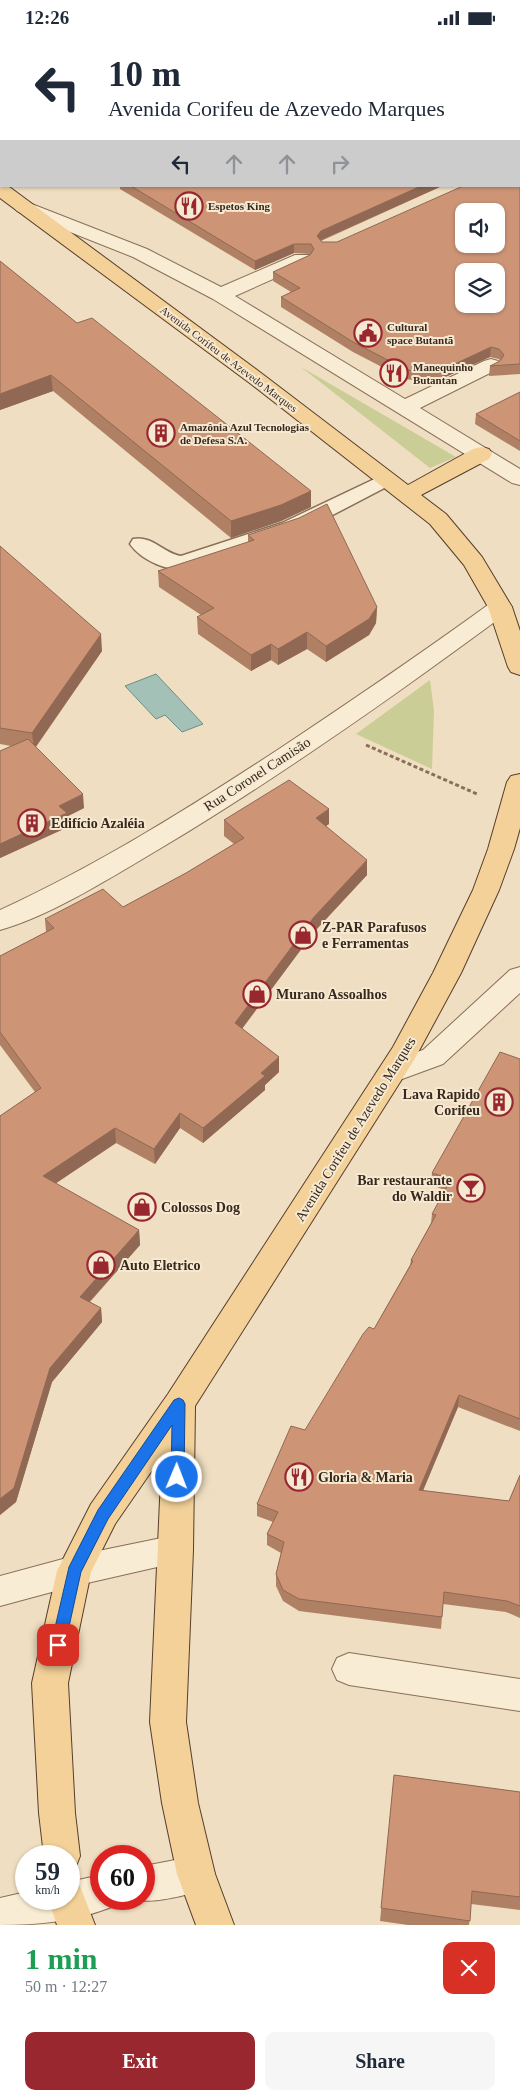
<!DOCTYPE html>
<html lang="en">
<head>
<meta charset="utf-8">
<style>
  body { margin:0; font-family:Georgia,serif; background:#f6f6f7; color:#1f2937; height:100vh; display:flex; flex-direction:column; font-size:19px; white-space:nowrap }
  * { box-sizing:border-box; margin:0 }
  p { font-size:16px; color:#747a83 }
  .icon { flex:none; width:28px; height:28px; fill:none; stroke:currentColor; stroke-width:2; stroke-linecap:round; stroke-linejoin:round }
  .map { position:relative; height:1890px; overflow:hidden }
  .drawer { display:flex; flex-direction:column; background:#fff; flex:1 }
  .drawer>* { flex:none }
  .top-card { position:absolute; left:0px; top:0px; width:520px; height:152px; box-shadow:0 1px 4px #0004; background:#fff; color:#1f2937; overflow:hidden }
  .fabs { position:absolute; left:455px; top:168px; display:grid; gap:10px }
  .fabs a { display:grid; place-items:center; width:50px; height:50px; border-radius:10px; background:#fff; box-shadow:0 1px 4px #0004; font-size:25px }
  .speed { position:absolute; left:15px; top:1810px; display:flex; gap:10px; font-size:25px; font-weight:700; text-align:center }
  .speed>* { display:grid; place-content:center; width:65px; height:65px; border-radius:50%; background:#fff; box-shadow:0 1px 4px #0004; line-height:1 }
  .speed small { font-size:12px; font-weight:400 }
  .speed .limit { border:8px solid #d22; background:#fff; color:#111 }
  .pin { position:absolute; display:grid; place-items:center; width:42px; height:42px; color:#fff; margin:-21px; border-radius:10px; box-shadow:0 2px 8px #0006 }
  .me { position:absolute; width:55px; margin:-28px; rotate:1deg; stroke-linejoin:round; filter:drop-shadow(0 0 4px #0008) }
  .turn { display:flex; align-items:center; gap:18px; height:105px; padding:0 25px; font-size:22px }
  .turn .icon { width:65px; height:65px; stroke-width:2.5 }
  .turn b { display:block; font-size:35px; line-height:42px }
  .lanes { display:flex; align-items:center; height:48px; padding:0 25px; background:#0003; justify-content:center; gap:25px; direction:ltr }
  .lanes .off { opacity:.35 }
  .round { display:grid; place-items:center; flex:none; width:52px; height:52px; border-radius:10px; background:#f6f6f7 }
  .overview { display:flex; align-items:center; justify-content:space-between; height:85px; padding:0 25px }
  h1 { font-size:30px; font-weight:700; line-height:38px; color:#1e9e55 }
  .cta { display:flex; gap:10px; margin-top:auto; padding:10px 25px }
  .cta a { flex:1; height:58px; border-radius:10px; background:#98272f; color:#fff; font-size:20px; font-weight:700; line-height:58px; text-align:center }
  .cta a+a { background:#f6f6f7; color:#1f2937 }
  .status { display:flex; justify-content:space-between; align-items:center; height:35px; padding:0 25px; background:#fff; direction:ltr }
  .status svg { height:14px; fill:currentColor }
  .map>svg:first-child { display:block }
  .green { fill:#cacd95 }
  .water { fill:#a4c1b7; stroke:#6b8f84 }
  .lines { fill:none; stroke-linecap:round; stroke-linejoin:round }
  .lane-casing { stroke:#886f58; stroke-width:3 }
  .street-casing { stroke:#886f58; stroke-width:2 }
  .primary-casing { stroke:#563e2d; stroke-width:2 }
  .path { stroke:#886f58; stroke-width:3; stroke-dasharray:4 2.5; stroke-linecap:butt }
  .lane { fill:#f9ecd5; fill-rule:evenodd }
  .street { fill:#f9ecd5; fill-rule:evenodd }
  .primary { fill:#f3d198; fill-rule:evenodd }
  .wall { fill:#b08065 }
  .shaded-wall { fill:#906853 }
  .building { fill:#cd9576; stroke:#906853; fill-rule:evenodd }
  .route { fill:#1a73e8; stroke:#114b97 }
  .labels { text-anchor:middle; stroke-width:4; stroke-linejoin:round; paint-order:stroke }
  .far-poi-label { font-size:11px; font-weight:bold; fill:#38281d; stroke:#f6e9d1; text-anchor:start }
  .far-street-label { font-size:11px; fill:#38281d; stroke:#f6e9d1 }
  .street-label { font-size:14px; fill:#38281d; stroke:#f6e9d1 }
  .poi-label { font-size:14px; font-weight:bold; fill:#38281d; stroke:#f6e9d1; text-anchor:start }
</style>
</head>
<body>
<div class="status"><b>12:26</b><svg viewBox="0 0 49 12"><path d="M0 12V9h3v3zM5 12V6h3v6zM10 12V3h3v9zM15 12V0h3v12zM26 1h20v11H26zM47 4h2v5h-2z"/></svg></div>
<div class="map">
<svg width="520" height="1890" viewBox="0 0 520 1890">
  <rect width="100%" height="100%" fill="#efdec1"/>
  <path class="green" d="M 301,332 L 456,422 L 430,433 Z
    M 430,645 L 434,676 L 432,734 L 356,699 Z"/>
  <path class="water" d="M 156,639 L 203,689 L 182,697 L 165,680 L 156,684 L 125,651 Z"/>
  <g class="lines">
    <g class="lane-casing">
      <path id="lane" d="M 385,439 L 392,441 L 396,445 L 392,449 L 298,498 L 190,533 C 170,538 142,526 130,509 L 133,504 C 152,500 163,518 181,521 L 282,488 Z"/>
    </g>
    <g class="street-casing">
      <path id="street" d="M 519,23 L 520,23 L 520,34 L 519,34 Z
        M 24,166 L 147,214 L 221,252 L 295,220 L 309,220 L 312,224 L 309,228 L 235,261 L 405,364 L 484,326 L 491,324 L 498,326 L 501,330 L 498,334 L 420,373 L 520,434 L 520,450 L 512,448 L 213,264 L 133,222 L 17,176 L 14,172 L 17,168 Z
        M 500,565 L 508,567 L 512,572 L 508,577 C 396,660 281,741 161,813 C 115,840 51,881 0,895 L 0,875 C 98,830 189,773 279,714 C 351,666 422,618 492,567 Z
        M 520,932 L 520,958 L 443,1029 L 394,1047 L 384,1044 L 380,1036 L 384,1028 L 423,1015 L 510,935 Z
        M 176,1500 L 188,1505 L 193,1515 L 188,1525 L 74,1551 L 0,1571 L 0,1541 L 74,1521 Z
        M 349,1618 L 520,1644 L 520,1676 L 349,1650 L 337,1645 L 332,1634 L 337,1623 Z
        M 196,1821 L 209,1826 L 215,1839 L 209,1852 C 192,1859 152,1870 136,1864 L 144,1864 L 144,1831 Z
        M 101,1840 L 101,1864 L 117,1864 L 114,1871 C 78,1886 39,1890 0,1890 L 0,1863 L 26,1857 L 26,1864 L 69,1864 L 69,1847 Z"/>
    </g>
    <g class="primary-casing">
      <path id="primary" d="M 0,148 L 1,151 L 8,151 L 265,341 L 408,450 L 473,414 L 481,412 L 489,414 L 492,419 L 489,424 L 421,460 L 446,479 L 482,522 L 512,572 L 520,596 L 520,640 L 511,637 L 508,632 L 488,572 L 464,530 L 430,489 L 251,349 L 0,163 Z
        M 520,739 L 520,793 L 514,814 L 499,855 L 461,938 L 414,1025 L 195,1371 L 193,1515 L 186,1687 L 198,1768 L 215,1839 L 234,1890 L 196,1890 L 177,1839 L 162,1768 L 150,1687 L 162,1421 L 115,1489 L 91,1537 L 68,1648 L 75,1778 L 80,1821 L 75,1834 L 69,1836 L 69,1821 L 44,1821 L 39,1778 L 32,1648 L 57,1536 L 91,1469 L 168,1359 L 393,1012 L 433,938 L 473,855 L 488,814 L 507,747 L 511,741 Z
        M 69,1846 L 80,1851 L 95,1890 L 57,1890 L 48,1864 L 69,1864 Z"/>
    </g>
    <path class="path" d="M 366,710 L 477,759"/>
    <use href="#lane" class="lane"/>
    <use href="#street" class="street"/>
    <use href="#primary" class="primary"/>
  </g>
  <path class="wall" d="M 0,0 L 1,1 L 1,101 L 0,100 L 0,37 L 1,33 L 0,33 Z
    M 519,39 L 520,39 L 520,120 L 519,120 L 520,125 L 520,339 L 489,341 L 490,331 L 500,326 L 499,324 L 490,322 L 443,343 L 413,345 L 405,344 L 353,317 L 281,272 L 281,262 L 291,257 L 273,246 L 273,237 L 310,220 L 310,219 L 294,218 L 255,235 L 120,154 L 120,151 L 442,151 L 321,206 L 322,207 L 337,207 L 519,151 Z
    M 0,226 L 77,288 L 311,456 L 311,472 L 281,486 L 231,503 L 53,356 L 0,375 Z
    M 520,357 L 520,416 L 475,389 L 476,379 Z
    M 248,500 L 377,572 L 376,588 L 369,600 L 326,627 L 307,614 L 278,630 L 271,625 L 251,636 L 198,599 L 197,582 L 201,580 L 159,552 L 158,536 L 248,508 Z
    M 0,511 L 102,616 L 36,712 L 84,773 L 68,781 L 68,792 L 0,823 L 0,716 L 11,711 L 0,709 Z
    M 329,774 L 329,789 L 326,791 L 367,840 L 314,897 L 242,994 L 279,1022 L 279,1037 L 265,1050 L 265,1055 L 203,1108 L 180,1093 L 155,1129 L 116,1108 L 55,1149 L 139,1195 L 140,1210 L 90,1267 L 101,1273 L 102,1287 L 52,1347 L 16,1467 L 0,1480 L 0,1081 L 35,1057 L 0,1010 L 0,921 L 46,897 L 45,884 L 123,872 L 186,838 L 234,809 L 224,801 L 224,785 Z
    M 520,1024 L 520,1396 L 458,1372 L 423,1456 L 509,1466 L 520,1440 L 520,1583 L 506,1577 L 443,1569 L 441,1594 L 299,1576 L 283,1566 L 276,1551 L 276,1539 L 281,1518 L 267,1510 L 267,1499 L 273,1487 L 257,1481 L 257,1469 L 305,1395 L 374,1294 L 410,1230 L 411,1225 L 431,1188 L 432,1179 L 445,1155 L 431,1150 L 432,1138 Z
    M 394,1740 L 520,1757 L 520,1875 L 471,1869 L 469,1890 L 408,1890 L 380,1886 Z"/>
  <path class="shaded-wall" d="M 421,151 L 442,151 L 321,205 L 317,211 L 317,201 L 321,196 Z
    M 294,209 L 294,218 L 255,235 L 255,226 Z
    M 491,312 L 490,322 L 443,343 L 444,334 Z
    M 51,340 L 53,356 L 0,375 L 0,359 Z
    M 311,456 L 311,472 L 281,486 L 231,503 L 231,486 Z
    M 377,572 L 376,588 L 369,600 L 326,627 L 326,611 Z
    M 307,597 L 307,614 L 278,630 L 278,614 Z
    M 101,599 L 102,616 L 34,714 L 32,698 Z
    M 271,609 L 271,625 L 251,636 L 251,620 Z
    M 83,759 L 84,773 L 68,781 L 68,792 L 0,823 L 0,809 L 59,771 Z
    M 329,774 L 329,789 L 315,798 L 316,783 Z
    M 367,825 L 367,840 L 314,897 L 235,1003 L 235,988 L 314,882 Z
    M 279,1022 L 279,1037 L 265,1050 L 265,1055 L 203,1108 L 203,1093 Z
    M 180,1078 L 180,1093 L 155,1129 L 154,1114 Z
    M 115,1093 L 116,1108 L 44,1156 L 43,1141 Z
    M 139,1195 L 140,1210 L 81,1276 L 80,1262 Z
    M 101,1273 L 102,1287 L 52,1347 L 16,1467 L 0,1480 L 0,1464 L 50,1333 Z
    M 459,1360 L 458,1372 L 418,1467 L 419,1455 Z"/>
  <path class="building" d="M 0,0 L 440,0 L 443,1 L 1,1 L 1,25 L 0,24 Z
    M 1,31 L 1,92 L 0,91 L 0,37 Z
    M 519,39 L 520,39 L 520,110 L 519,110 Z
    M 519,114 L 520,125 L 520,329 L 490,331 L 500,326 L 504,320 L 499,314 L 491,312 L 444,334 L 413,336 L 405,334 L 353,307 L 281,262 L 300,253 L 273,237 L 310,220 L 314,214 L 311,209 L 294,209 L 255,226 L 131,151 L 421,151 L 321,196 L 317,201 L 322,207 L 337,207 L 463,151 L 519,151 ZM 464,176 L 496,176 L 496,209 L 464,209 ZM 464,236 L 496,236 L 496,269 L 464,269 Z
    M 0,226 L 77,288 L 92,283 L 311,456 L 281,470 L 231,486 L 51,340 L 0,359 Z
    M 520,357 L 520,406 L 476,379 Z
    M 327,469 L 377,572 L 369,584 L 326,611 L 307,597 L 278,614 L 271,609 L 251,620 L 197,582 L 214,573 L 158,536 L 254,505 L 248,500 L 299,483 Z
    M 0,511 L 101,599 L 32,698 L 0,693 Z
    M 28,704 L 83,759 L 59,771 L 67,778 L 0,809 L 0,716 Z
    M 289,745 L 329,774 L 316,783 L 367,825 L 314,882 L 235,988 L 279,1022 L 261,1038 L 265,1041 L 203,1093 L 180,1078 L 154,1114 L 115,1093 L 43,1141 L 139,1195 L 80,1262 L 101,1273 L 50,1333 L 14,1453 L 0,1464 L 0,1081 L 41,1053 L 0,997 L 0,921 L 54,893 L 45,884 L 103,854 L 123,872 L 186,838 L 244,803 L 224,785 Z
    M 500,1017 L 520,1024 L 520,1384 L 459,1360 L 419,1455 L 509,1466 L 520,1440 L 520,1571 L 507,1566 L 444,1557 L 442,1582 L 299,1564 L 283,1555 L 276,1539 L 284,1507 L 267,1499 L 278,1477 L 257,1469 L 291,1391 L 305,1395 L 363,1299 L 369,1292 L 374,1294 L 413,1226 L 411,1225 L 436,1180 L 432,1179 L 451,1144 L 432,1138 Z
    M 394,1740 L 520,1757 L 520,1862 L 472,1856 L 470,1886 L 381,1873 Z"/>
  <path class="route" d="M 179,1363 L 183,1365 L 185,1369 L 184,1442 L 182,1446 L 173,1446 L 171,1442 L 172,1390 L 108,1484 L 81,1537 L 65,1610 L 63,1615 L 58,1617 L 53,1615 L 51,1610 L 69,1532 L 98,1475 L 174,1365 Z"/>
  <defs>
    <g id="restaurant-ring" transform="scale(1.4375)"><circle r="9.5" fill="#f6e9d1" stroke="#98272f" stroke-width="1.5"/><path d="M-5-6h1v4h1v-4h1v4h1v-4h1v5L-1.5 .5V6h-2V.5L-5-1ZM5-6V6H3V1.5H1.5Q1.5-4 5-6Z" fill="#98272f"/></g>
    <g id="civic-ring" transform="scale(1.4375)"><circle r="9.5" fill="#f6e9d1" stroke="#98272f" stroke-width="1.5"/><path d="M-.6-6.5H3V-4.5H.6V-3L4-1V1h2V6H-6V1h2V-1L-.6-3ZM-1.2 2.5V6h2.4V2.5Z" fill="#98272f"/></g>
    <g id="building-ring" transform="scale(1.4375)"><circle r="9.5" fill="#f6e9d1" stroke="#98272f" stroke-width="1.5"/><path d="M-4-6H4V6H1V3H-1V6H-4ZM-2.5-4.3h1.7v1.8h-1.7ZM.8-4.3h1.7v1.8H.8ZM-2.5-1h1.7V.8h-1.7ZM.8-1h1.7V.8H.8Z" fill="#98272f"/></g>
    <g id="shop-ring" transform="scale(1.4375)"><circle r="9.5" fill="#f6e9d1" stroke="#98272f" stroke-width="1.5"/><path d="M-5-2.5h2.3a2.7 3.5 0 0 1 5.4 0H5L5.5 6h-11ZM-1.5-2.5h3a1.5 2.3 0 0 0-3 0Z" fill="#98272f"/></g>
    <g id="bar-ring" transform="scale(1.4375)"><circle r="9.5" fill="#f6e9d1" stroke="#98272f" stroke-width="1.5"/><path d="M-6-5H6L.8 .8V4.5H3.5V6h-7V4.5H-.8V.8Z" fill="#98272f"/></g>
  </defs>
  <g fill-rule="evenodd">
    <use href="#restaurant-ring" x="189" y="171"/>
    <use href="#civic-ring" x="368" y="298"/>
    <use href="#restaurant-ring" x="394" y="338"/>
    <use href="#building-ring" x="161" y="398"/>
    <use href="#building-ring" x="32" y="788"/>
    <use href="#shop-ring" x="303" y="900"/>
    <use href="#shop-ring" x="257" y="959"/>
    <use href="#building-ring" x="499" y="1067"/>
    <use href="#bar-ring" x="471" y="1153"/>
    <use href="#shop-ring" x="142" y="1172"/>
    <use href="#shop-ring" x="101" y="1230"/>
    <use href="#restaurant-ring" x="299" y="1442"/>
  </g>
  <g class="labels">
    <g class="far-poi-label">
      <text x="208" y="175">Espetos King</text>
      <text x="387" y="296">Cultural<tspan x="387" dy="13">space Butantã</tspan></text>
      <text x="413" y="336">Manequinho<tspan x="413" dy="13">Butantan</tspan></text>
      <text x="180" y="396">Amazônia Azul Tecnologias<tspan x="180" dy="13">de Defesa S.A.</tspan></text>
    </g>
    <g class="far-street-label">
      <text transform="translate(229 324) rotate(37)" y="4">Avenida Corifeu de Azevedo Marques</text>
    </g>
    <g class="street-label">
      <text transform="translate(257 739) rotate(-33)" y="5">Rua Coronel Camisão</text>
      <text transform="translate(355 1094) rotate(-58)" y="5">Avenida Corifeu de Azevedo Marques</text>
    </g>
    <g class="poi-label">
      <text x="51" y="793">Edifício Azaléia</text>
      <text x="322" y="897">Z-PAR Parafusos<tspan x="322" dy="16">e Ferramentas</tspan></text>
      <text x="276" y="964">Murano Assoalhos</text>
      <text x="480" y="1064" text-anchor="end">Lava Rapido<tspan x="480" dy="16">Corifeu</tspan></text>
      <text x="452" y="1150" text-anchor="end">Bar restaurante<tspan x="452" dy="16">do Waldir</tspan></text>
      <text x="161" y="1177">Colossos Dog</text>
      <text x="120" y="1235">Auto Eletrico</text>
      <text x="318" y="1447">Gloria &amp; Maria</text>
    </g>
  </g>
</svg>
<div class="fabs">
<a><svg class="icon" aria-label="sound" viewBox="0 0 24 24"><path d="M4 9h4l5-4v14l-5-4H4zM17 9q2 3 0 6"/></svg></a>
<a><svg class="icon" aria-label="layers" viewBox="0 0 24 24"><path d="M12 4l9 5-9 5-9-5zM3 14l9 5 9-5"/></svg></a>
</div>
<div class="speed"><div>59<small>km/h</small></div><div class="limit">60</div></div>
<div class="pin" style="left:58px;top:1610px;background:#d93025"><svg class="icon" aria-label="arrive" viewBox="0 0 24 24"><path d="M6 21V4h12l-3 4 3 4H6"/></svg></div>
<svg class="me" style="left:177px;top:1442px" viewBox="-20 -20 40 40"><circle r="17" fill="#1a73e8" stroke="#fff" stroke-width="3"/><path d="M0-11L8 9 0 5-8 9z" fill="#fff"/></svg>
<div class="top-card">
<div class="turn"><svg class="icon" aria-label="left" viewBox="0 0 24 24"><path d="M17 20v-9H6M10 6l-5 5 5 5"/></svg><div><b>10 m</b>Avenida Corifeu de Azevedo Marques</div></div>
<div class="lanes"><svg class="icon" aria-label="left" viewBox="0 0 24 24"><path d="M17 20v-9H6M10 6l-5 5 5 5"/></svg><svg class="icon off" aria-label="ahead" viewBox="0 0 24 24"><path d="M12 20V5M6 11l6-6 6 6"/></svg><svg class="icon off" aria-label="ahead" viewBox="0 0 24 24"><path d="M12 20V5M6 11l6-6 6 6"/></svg><svg class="icon off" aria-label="right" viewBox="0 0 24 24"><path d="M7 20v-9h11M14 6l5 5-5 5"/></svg></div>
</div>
</div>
<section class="drawer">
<div class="overview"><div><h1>1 min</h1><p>50 m · 12:27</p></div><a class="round" style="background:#d93025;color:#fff"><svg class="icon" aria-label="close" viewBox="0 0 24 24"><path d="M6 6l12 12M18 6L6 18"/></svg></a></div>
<div class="cta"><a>Exit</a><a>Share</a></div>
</section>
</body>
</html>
